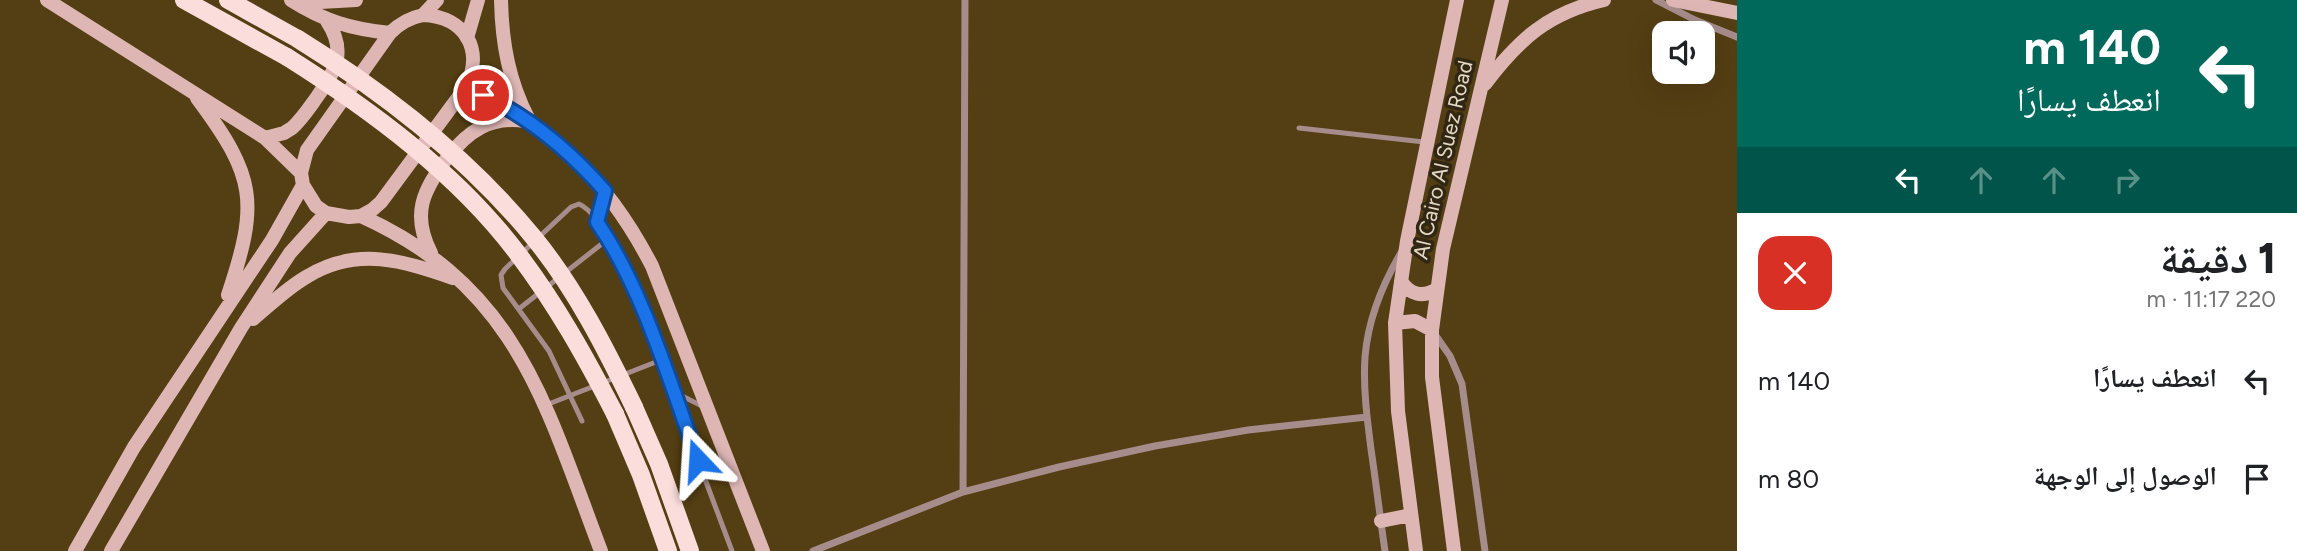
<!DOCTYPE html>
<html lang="ar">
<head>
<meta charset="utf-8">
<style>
  body { margin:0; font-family:Figtree,"Noto Naskh Arabic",sans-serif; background:#f2f2f2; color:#202124; direction:rtl; height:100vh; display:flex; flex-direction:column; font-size:26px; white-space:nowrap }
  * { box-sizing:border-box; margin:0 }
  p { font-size:23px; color:#757577 }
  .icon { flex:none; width:38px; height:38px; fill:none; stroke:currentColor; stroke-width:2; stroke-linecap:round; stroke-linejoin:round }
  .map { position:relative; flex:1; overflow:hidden; direction:ltr }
  .details { display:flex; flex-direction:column; background:#fff; width:560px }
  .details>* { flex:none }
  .guide { background:#00695c; color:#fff; overflow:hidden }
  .buttons { position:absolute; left:1652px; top:21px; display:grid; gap:14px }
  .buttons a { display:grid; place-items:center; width:63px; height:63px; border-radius:14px; background:#fff; box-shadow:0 7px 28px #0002; font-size:35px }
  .pin { position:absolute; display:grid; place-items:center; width:60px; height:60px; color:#fff; margin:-30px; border:4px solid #fff; border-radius:50%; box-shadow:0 2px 7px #0007 }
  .me { position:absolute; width:77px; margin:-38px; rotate:340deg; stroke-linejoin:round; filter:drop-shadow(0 0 5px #0008) }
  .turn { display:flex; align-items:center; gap:24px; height:147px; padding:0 21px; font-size:32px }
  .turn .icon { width:91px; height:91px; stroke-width:2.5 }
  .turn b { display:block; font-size:49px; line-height:60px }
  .lanes { display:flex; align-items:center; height:66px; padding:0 21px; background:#0003; justify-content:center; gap:35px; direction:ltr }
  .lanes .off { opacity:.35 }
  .round { display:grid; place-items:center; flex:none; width:74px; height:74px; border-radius:21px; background:#f2f2f2 }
  .headline { display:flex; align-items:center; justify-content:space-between; height:119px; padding:0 21px }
  h1 { font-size:42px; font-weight:800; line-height:52px }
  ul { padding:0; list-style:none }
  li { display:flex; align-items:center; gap:21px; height:98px; padding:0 21px }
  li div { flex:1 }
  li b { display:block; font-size:26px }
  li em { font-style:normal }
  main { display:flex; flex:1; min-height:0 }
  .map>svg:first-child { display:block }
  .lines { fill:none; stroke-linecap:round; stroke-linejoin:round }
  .lane { stroke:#a68d8c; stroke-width:5 }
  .street { stroke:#a68d8c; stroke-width:7 }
  .secondary { stroke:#deb7b5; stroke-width:14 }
  .primary { stroke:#fbdddb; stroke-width:18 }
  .primary-bridge { stroke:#fbdddb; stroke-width:18 }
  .route-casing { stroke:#114b97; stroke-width:18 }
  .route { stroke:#1a73e8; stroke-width:12 }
  .labels { text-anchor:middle; stroke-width:7; stroke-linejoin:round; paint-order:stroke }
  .street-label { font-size:21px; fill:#e5d9c3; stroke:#312715 }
</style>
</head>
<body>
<main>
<section class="details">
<div class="guide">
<div class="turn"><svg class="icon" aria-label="left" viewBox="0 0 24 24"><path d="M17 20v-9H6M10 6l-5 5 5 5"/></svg><div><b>140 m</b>انعطف يسارًا</div></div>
<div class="lanes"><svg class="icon" aria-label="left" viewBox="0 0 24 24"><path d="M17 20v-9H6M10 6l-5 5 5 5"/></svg><svg class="icon off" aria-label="ahead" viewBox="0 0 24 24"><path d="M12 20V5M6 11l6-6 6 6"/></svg><svg class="icon off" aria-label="ahead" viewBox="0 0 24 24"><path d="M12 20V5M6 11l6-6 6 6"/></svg><svg class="icon off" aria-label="right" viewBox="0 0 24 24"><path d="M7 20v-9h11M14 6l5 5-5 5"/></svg></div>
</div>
<div class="headline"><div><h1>1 دقيقة</h1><p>220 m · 11:17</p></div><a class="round" style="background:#d93025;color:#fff"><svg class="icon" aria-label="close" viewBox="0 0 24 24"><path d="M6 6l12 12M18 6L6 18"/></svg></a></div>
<ul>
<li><svg class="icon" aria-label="left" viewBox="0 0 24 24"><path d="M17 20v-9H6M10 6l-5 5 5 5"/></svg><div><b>انعطف يسارًا</b></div><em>140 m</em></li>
<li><svg class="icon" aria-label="arrive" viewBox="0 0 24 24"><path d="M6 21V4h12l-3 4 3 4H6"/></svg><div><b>الوصول إلى الوجهة</b></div><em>80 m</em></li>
</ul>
</section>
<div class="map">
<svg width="1737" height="551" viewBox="0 0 1737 551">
  <rect width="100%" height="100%" fill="#543e13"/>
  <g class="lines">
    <path class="lane" d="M 1299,128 L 1424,142
      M 597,222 L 604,195
      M 520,308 L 608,239
      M 672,391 L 704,407
      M 546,405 L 661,360
      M 582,421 L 549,351 L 503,288 L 501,275 L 505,269 L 571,207 L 579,204 C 615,219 664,370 679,410 C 697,457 714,504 732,551"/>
    <path class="street" d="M 1656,0 L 1695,20 L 1737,37
      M 1434,333 L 1450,356 L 1462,384 L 1485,551
      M 963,492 L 965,0
      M 813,551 L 963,492 L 1059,467 L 1155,446 L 1248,430 L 1367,417
      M 1385,551 C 1380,517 1376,483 1371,449 C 1367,418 1363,388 1365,357 C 1368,319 1383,283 1402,251"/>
    <path class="secondary" d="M 47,0 L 265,138 L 301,173
      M 291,0 C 324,21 351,29 390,33
      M 298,0 L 320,2 L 356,0
      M 501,0 C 502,44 509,82 529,120
      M 1673,0 L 1737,13
      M 423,15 C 466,17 484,50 466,87 L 381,202 L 372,210 L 361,216 L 349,217 L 326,213 L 316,206 L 303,185 L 301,173 L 307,150 L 390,33 C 400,23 409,18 423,15 Z
      M 423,15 L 437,0
      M 467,38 L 478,0
      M 1485,84 C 1519,39 1548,13 1604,0
      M 466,87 C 555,130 607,179 652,266 L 763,551
      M 197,98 C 256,177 259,202 228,295
      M 265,138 L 284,133 L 292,128 C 302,119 309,108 317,97 C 336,70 347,51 327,21
      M 361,216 C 518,287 545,404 601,551
      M 431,253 C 411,214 423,191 447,158 C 468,131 490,116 525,121
      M 1401,281 C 1410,295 1423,298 1437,289
      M 253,319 C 271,304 288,287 308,276 C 358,246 403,261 453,278
      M 1395,323 L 1415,321 L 1432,330
      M 1381,521 L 1411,515
      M 75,551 L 134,447 L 272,240 L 303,185
      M 111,551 L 241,328 L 290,253 L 326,213
      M 1416,551 L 1398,411 L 1395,323 L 1407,241 L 1457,0
      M 1454,551 L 1432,377 L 1432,330 L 1443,249 L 1502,0"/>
    <path class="primary" d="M 184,0 L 287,57
      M 228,0 L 298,39
      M 634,407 L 659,464 L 690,551
      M 615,414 L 641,475 L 668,551"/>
    <path class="primary-bridge" d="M 298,39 C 385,93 468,157 534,238 C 575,288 606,349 634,407
      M 287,57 C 371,110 458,174 518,254 C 556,304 586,358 615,414"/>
  </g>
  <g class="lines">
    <g class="route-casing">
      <path id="route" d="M 483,95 C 531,118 570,151 605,191 L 597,222 C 643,289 670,383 698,460"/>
    </g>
    <use href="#route" class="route"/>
  </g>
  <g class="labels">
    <g class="street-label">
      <text transform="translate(1443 160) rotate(-77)" y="7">Al Cairo Al Suez Road</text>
    </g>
  </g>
</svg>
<div class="buttons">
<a><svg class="icon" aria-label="sound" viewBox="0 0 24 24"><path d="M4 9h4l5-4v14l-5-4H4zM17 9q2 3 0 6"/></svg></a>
</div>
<div class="pin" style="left:483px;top:95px;background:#d93025"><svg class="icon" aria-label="arrive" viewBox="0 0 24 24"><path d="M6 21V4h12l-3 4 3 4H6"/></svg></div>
<svg class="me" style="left:698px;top:460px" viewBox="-20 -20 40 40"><path d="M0-17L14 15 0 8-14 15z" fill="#1a73e8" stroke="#fff" stroke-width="4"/></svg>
</div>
</main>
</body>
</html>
